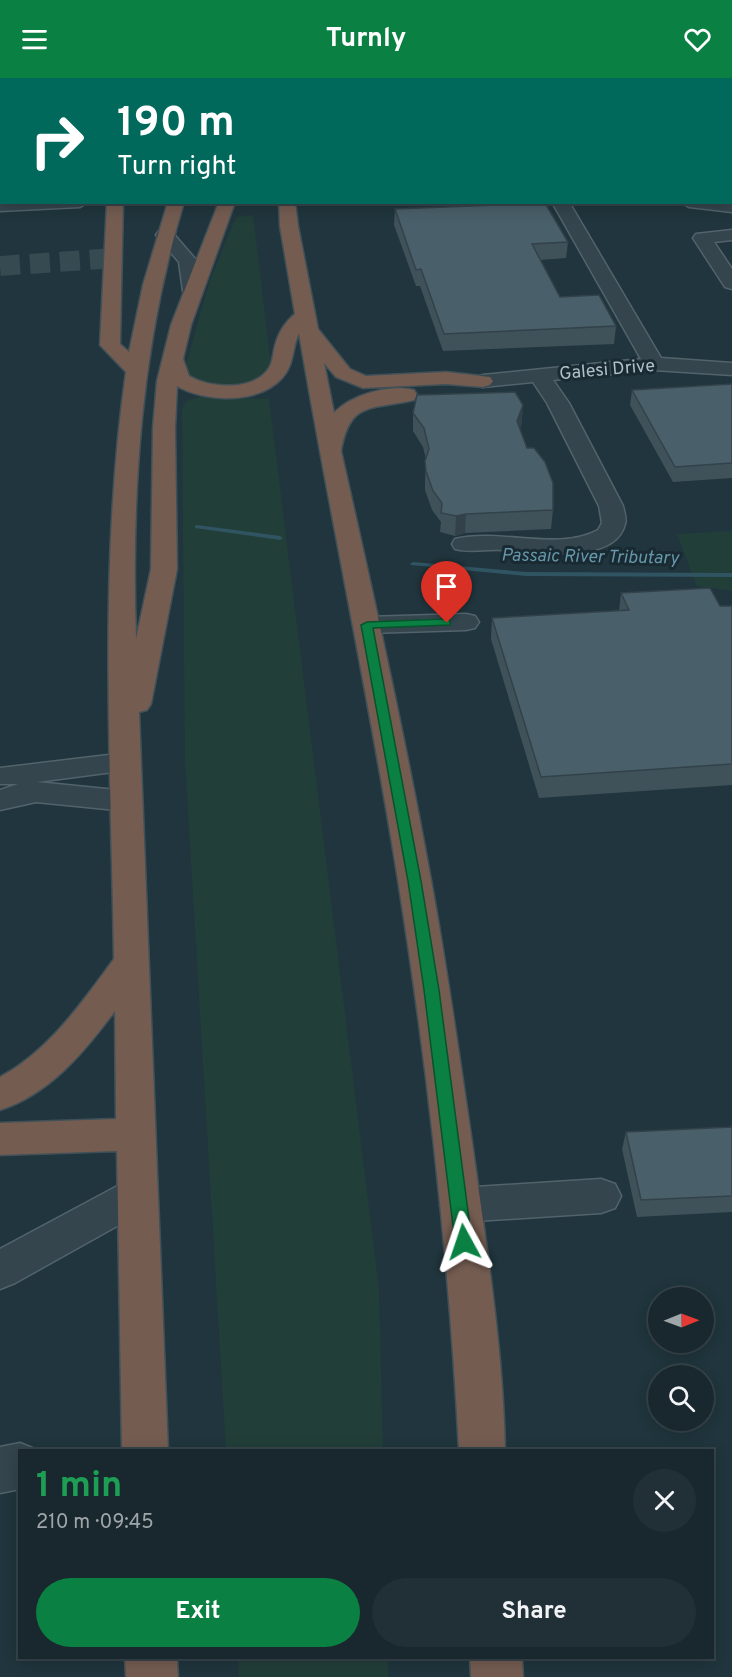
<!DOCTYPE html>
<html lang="en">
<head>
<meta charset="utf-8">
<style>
  body { margin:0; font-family:Overpass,sans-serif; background:#213036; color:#f1f3f6; height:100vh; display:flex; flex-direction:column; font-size:22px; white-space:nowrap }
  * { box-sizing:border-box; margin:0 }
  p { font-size:20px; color:#9fa6aa }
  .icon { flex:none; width:33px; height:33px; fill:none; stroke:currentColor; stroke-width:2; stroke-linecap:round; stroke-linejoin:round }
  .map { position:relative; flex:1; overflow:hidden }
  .panel { position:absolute; left:18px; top:1371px; width:696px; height:210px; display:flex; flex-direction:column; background:#18282e; border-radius:0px; box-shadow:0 3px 15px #0003,0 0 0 2px #36444a }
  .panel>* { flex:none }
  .guide { position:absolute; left:0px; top:0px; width:732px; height:126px; box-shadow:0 3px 15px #0003,0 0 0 2px #36444a; background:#00695c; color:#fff; overflow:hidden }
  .needle { width:39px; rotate:89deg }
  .buttons { position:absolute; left:648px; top:1209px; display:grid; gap:12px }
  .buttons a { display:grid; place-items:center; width:66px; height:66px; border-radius:50%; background:#18282e; box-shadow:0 3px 15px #0003,0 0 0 2px #36444a; font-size:30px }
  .pin { position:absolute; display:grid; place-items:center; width:51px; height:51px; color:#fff; margin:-62px -26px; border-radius:50% 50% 50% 0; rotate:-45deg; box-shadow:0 0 6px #0007 }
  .pin .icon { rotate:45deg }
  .me { position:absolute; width:66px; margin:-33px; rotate:355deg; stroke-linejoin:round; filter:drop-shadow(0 0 4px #0008) }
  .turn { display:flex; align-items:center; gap:21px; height:126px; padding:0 18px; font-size:27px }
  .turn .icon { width:78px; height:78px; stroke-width:2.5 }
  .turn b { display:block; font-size:42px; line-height:51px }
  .round { display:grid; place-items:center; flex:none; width:63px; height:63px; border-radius:32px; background:#213036 }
  .summary { display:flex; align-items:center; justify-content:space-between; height:102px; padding:0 18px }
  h1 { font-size:36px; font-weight:700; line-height:45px; color:#1e9e55 }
  .action { display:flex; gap:12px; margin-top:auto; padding:12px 18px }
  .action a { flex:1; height:69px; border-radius:36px; background:#0b8043; color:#fff; font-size:24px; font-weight:700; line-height:69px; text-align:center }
  .action a+a { background:#213036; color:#f1f3f6 }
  header { display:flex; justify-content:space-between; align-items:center; height:78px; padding:0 18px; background:#0b8043; color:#fff; font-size:27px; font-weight:700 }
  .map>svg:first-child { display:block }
  .green { fill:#223e39 }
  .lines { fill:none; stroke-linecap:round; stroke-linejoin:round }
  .stream { fill:#315463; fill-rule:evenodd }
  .minor-tunnel { stroke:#364a52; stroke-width:20; stroke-dasharray:20 10; stroke-linecap:butt }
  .minor-casing { stroke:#53636b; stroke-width:3 }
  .highway-casing { stroke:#405058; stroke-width:3 }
  .minor { fill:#34454d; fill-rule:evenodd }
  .highway { fill:#745c51; fill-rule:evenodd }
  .wall { fill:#3f525a }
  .shaded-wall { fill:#33424a }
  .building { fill:#495f69; stroke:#33424a; stroke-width:1.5 }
  .route { fill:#0b8043; stroke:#07532c; stroke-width:1.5 }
  .labels { text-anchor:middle; stroke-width:6; stroke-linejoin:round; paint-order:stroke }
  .far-street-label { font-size:18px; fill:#b0c0c9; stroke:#1a2a32 }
  .far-water-label { font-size:18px; font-style:italic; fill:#6597ab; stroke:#1a2a32 }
</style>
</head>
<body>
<header><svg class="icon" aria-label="menu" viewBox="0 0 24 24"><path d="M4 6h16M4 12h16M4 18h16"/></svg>Turnly<svg class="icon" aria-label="heart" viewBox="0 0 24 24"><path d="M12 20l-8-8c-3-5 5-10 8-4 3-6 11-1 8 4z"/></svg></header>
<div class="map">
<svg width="732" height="1599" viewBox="0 0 732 1599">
  <rect width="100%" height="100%" fill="#20353d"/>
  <path class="green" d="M 253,137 L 271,288 C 269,291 268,294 266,296 C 254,308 199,312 189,296 C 188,294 187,290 186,287 L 209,205 L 236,139 Z
    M 199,319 L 269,321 L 379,1211 L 383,1372 L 226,1372 L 185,682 L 182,331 L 186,323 Z
    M 732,453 L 732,513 L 697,508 L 677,456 Z
    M 238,1580 L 388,1580 L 388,1599 L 239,1599 Z"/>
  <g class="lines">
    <path class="stream" d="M 197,447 L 280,458 L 283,460 L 280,462 L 195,450 L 195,448 Z
      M 413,484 L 526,494 L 732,495 L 732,499 L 526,498 L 411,487 L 410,486 Z"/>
    <path class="minor-tunnel" d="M 0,188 L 114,180"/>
    <g class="minor-casing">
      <path id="minor" d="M 0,17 L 2,17 L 2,25 L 0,25 Z
        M 0,123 L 2,124 L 88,124 L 80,129 L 0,133 Z
        M 552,124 L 569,124 L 661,280 L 732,285 L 732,297 L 654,292 L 553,302 L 569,325 L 623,428 C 624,433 627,441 625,446 C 615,488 533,473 502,472 C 486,471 470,475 455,471 L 452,466 L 455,461 C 500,450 558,474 598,452 L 602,445 L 599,428 L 547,325 L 533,304 L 483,309 L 476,307 L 473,303 L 476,299 L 483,297 L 641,281 Z
        M 681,124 L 732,124 L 732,134 L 689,129 Z
        M 165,152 L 171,153 L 197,183 L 201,213 L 199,217 L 185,217 L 183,213 L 179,184 L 156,157 L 159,153 Z
        M 732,152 L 732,162 L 714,164 L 732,191 L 732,211 L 725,209 L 693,160 L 696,156 Z
        M 466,536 L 475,538 L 479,544 L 475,550 L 466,552 L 367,555 L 358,553 L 354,547 L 358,541 L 367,539 Z
        M 125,675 L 136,677 L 140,684 L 136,691 L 37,704 L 126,713 L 137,716 L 142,723 L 137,730 L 126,733 L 36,724 L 0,732 L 0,712 L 18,706 L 0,706 L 0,690 Z
        M 137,1100 L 151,1105 L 157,1117 L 151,1129 L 15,1205 L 0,1211 L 0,1171 L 123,1105 Z
        M 601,1101 L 615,1106 L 621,1118 L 615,1130 L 601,1135 L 460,1144 L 446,1139 L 440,1127 L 446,1115 L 460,1110 Z
        M 20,1365 L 37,1372 L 20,1372 L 20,1411 L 0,1415 L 0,1369 Z"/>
    </g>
    <g class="highway-casing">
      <path id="highway" d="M 81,0 L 95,0 L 80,2 Z
        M 161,0 L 175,0 L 175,2 L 161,2 Z
        M 211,0 L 225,0 L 210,2 Z
        M 259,0 L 287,0 L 288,2 L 260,2 Z
        M 330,0 L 356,0 L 329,2 Z
        M 429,0 L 444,0 L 428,2 Z
        M 462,0 L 480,0 L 461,2 Z
        M 564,0 L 583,0 L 563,2 Z
        M 611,0 L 631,0 L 610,2 Z
        M 107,124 L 123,124 L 120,266 L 129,274 L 143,207 L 168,124 L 184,124 C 141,266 131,414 136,561 L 151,491 L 153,350 L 157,303 L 171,247 L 219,124 L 235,124 L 191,247 L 183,281 L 189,298 C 210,310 253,314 269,290 C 272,285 273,278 274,272 C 277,257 283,246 295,236 L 280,148 L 279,124 L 295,124 L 298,148 L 318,251 L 350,291 L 366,298 L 446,294 L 490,299 L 493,303 L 490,307 L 483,309 L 446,306 L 363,310 L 336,299 L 324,285 L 334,335 C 351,317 389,306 414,312 L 417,317 L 414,322 C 372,332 350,322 341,373 C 373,515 405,658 431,802 C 447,889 459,976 472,1064 C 486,1166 503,1269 505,1372 L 459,1372 C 449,1182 428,991 398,802 C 369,619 330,438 299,255 C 292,270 294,287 283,299 C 260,326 206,325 177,308 L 175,350 L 177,491 L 151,626 L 147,632 L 139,634 L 168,1372 L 122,1372 L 117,1073 L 0,1077 L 0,1045 L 116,1041 L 115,933 C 84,974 50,1016 0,1032 L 0,999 C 49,973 82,924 114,881 C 111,686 98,488 126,294 L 100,267 Z
        M 125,1580 L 177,1580 L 178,1599 L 126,1599 Z
        M 470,1580 L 522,1580 L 523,1599 L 471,1599 Z"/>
    </g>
    <use href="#minor" class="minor"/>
    <use href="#highway" class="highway"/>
  </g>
  <path class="wall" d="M 731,90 L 732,90 L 732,116 L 731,115 L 732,109 L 730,108 Z
    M 395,131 L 568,164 L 566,180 L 540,182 L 560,219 L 616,248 L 614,266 L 443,273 L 420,208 L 416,208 L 394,147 Z
    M 732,306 L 732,400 L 673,404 L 630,327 L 632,312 Z
    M 413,335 L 522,345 L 520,350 L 527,370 L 553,432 L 551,451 L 465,455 L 455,458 L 440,454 L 441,444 L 432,432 L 425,412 L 425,402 L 426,381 L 423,369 L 413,353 Z
    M 621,515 L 720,528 L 732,528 L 732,707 L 539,720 L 491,561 L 492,540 L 619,533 Z
    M 732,1049 L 732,1134 L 637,1139 L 622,1071 L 626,1054 Z"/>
  <path class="shaded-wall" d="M 523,327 L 522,345 L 516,362 L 517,343 Z
    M 466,436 L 465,455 L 455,458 L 456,438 Z"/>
  <path class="building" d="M 545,125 L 568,164 L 532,166 L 560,219 L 599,217 L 616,248 L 444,256 L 421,191 L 416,192 L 395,131 Z
    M 732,306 L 732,385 L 675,389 L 632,312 Z
    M 515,314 L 523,327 L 517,343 L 527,370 L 534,370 L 545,384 L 553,405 L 553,432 L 466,436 L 456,438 L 441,435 L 442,425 L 433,413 L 426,393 L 425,383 L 429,371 L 424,350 L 413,335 L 417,317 Z
    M 710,510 L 720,528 L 732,528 L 732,686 L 541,699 L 492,540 L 629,532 L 621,515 Z
    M 732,1049 L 732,1118 L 641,1122 L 626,1054 Z"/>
  <path class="route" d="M 447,541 L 450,542 L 450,547 L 373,550 L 421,803 L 439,912 L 472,1164 L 470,1169 L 464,1171 L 458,1169 L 455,1164 L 424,912 L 408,803 L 361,547 L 367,544 Z"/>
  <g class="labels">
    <g class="far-street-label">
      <text transform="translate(607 291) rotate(-5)" y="6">Galesi Drive</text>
    </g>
    <g class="far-water-label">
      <text transform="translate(590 478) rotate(1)" y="6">Passaic River Tributary</text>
    </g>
  </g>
</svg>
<div class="buttons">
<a><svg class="needle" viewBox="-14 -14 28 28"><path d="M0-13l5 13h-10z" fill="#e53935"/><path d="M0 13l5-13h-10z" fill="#9fa6aa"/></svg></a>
<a><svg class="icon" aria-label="search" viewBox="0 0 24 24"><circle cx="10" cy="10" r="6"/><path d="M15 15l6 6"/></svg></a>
</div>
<div class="pin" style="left:447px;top:545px;background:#d93025"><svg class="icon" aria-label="arrive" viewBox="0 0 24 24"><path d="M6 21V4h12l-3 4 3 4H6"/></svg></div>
<svg class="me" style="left:464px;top:1164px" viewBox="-20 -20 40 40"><path d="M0-17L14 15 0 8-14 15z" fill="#0b8043" stroke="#fff" stroke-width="4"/></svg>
<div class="guide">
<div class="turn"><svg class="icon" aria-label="right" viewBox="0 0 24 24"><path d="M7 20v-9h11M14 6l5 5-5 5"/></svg><div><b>190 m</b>Turn right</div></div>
</div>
<section class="panel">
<div class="summary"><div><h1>1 min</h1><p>210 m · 09:45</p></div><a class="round"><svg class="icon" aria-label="close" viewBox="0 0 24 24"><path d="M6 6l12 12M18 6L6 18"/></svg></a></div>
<div class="action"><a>Exit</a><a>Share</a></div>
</section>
</div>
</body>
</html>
